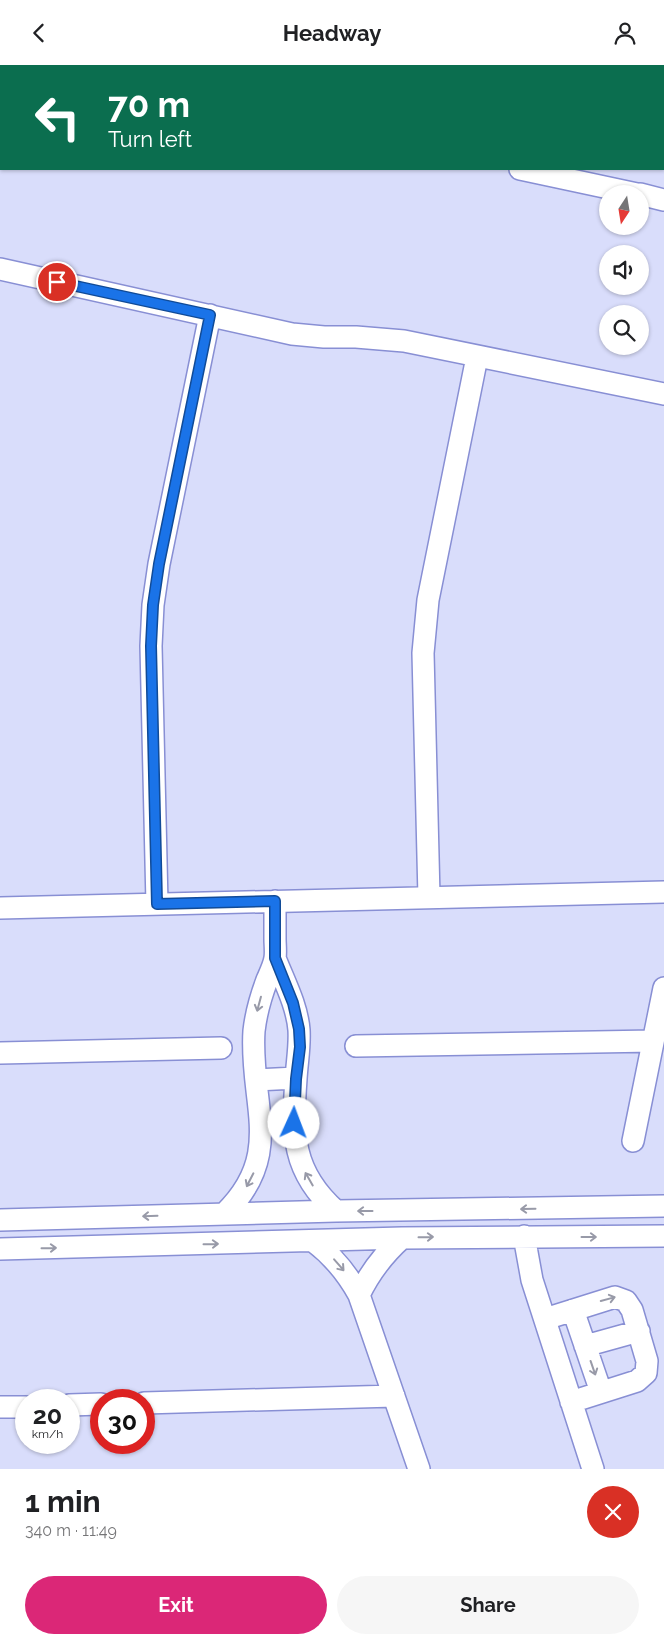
<!DOCTYPE html>
<html lang="en">
<head>
<meta charset="utf-8">
<style>
  body { margin:0; font-family:Raleway,sans-serif; background:#f6f6f6; color:#202124; height:100vh; display:flex; flex-direction:column; font-size:19px; white-space:nowrap }
  * { box-sizing:border-box; margin:0 }
  p { font-size:16px; color:#757577 }
  .icon { flex:none; width:28px; height:28px; fill:none; stroke:currentColor; stroke-width:2; stroke-linecap:round; stroke-linejoin:round }
  .map { position:relative; height:1404px; overflow:hidden }
  .sheet { display:flex; flex-direction:column; background:#fff; flex:1 }
  .sheet>* { flex:none }
  .hud { position:absolute; left:0px; top:0px; width:665px; height:105px; box-shadow:0 1px 4px #0004; background:#0b6e4f; color:#fff; overflow:hidden }
  .needle { width:32px; rotate:192deg }
  .buttons { position:absolute; left:599px; top:120px; display:grid; gap:10px }
  .buttons a { display:grid; place-items:center; width:50px; height:50px; border-radius:50%; background:#fff; box-shadow:0 1px 4px #0004; font-size:25px }
  .speed { position:absolute; left:15px; top:1324px; display:flex; gap:10px; font-size:25px; font-weight:700; text-align:center }
  .speed>* { display:grid; place-content:center; width:65px; height:65px; border-radius:50%; background:#fff; box-shadow:0 1px 4px #0004; line-height:1 }
  .speed small { font-size:12px; font-weight:400 }
  .speed .limit { border:8px solid #d22; background:#fff; color:#111 }
  .pin { position:absolute; display:grid; place-items:center; width:42px; height:42px; color:#fff; margin:-21px; border:2px solid #fff; border-radius:50%; box-shadow:0 1px 5px #0007 }
  .me { position:absolute; width:55px; margin:-28px; rotate:2deg; stroke-linejoin:round; filter:drop-shadow(0 0 4px #0008) }
  .turn { display:flex; align-items:center; gap:18px; height:105px; padding:0 25px; font-size:22px }
  .turn .icon { width:65px; height:65px; stroke-width:2.5 }
  .turn b { display:block; font-size:35px; line-height:42px }
  .round { display:grid; place-items:center; flex:none; width:52px; height:52px; border-radius:26px; background:#f6f6f6 }
  .headline { display:flex; align-items:center; justify-content:space-between; height:85px; padding:0 25px }
  h1 { font-size:30px; font-weight:700; line-height:38px }
  .primary-button { display:flex; gap:10px; margin-top:auto; padding:10px 25px }
  .primary-button a { flex:1; height:58px; border-radius:30px; background:#db2777; color:#fff; font-size:20px; font-weight:700; line-height:58px; text-align:center }
  .primary-button a+a { background:#f6f6f6; color:#202124 }
  header { display:flex; justify-content:space-between; align-items:center; height:65px; padding:0 25px; background:#fff; font-size:22px; font-weight:700 }
  .map>svg:first-child { display:block }
  .lines { fill:none; stroke-linecap:round; stroke-linejoin:round }
  .minor-casing { stroke:#888fd4; stroke-width:24 }
  .minor { stroke:#fff; stroke-width:21 }
  .oneway { stroke:#989aa8 }
  .route-casing { stroke:#114b97; stroke-width:12 }
  .route { stroke:#1a73e8; stroke-width:9 }
</style>
</head>
<body>
<header><svg class="icon" aria-label="back" viewBox="0 0 24 24"><path d="M15 5l-7 7 7 7"/></svg>Headway<svg class="icon" aria-label="person" viewBox="0 0 24 24"><circle cx="12" cy="8" r="4"/><path d="M4 21q1-7 8-7t8 7"/></svg></header>
<div class="map">
<svg width="664" height="1404" viewBox="0 0 664 1404">
  <rect width="100%" height="100%" fill="#d9ddfb"/>
  <g class="lines">
    <g class="minor-casing">
      <path id="minor" d="M 12,0 L 18,1
        M 183,1 L 183,0
        M 520,104 L 637,129
        M 640,129 L 664,135
        M 0,204 L 292,269 L 324,272 L 356,272 L 404,276 L 664,329
        M 429,832 L 423,588 L 428,535 L 477,292
        M 157,839 L 151,581 L 153,540 L 159,499 L 210,250
        M 0,843 L 664,827
        M 275,893 C 284,916 297,940 299,965 C 300,982 297,997 296,1014 C 292,1069 292,1107 336,1146
        M 356,981 L 653,976
        M 0,988 L 221,983
        M 256,1015 L 296,1013
        M 633,1076 L 664,923
        M 224,1149 C 286,1089 249,1038 254,966 C 256,948 261,931 267,915 C 270,908 274,900 275,893 C 276,887 275,880 275,874 C 275,861 275,849 275,836
        M 0,1155 L 336,1146 L 664,1141
        M 524,1171 L 532,1215 L 593,1404
        M 313,1176 C 333,1191 347,1208 359,1230 L 419,1404
        M 0,1184 L 402,1173 L 664,1171
        M 359,1230 C 370,1207 383,1190 402,1173
        M 573,1245 L 601,1327
        M 545,1254 L 615,1232 L 626,1236 L 632,1245 L 647,1296 L 646,1308 L 637,1316 L 571,1337
        M 585,1281 L 639,1266
        M 144,1338 L 394,1331
        M 69,1340 L 101,1339
        M 0,1342 L 26,1342"/>
    </g>
    <use href="#minor" class="minor"/>
  </g>
  <defs><path id="oneway-shaft" d="M-6 0H5M1.5-3L5.5 0L1.5 3" fill="none" stroke-width="1.6" stroke-linecap="round" stroke-linejoin="round" transform="scale(1.25)"/></defs>
  <g class="oneway">
    <use href="#oneway-shaft" transform="translate(259 939) rotate(105)"/>
    <use href="#oneway-shaft" transform="translate(309 1114) rotate(-120)"/>
    <use href="#oneway-shaft" transform="translate(250 1115) rotate(117)"/>
    <use href="#oneway-shaft" transform="translate(528 1144) rotate(179)"/>
    <use href="#oneway-shaft" transform="translate(365 1146) rotate(180)"/>
    <use href="#oneway-shaft" transform="translate(150 1151) rotate(178)"/>
    <use href="#oneway-shaft" transform="translate(426 1172) rotate(-1)"/>
    <use href="#oneway-shaft" transform="translate(589 1172)"/>
    <use href="#oneway-shaft" transform="translate(211 1179) rotate(-1)"/>
    <use href="#oneway-shaft" transform="translate(49 1183) rotate(-1)"/>
    <use href="#oneway-shaft" transform="translate(339 1200) rotate(49)"/>
    <use href="#oneway-shaft" transform="translate(608 1234) rotate(-15)"/>
    <use href="#oneway-shaft" transform="translate(593 1303) rotate(71)"/>
  </g>
  <g class="lines">
    <g class="route-casing">
      <path id="route" d="M 57,217 L 210,250 L 159,499 L 153,540 L 151,581 L 157,839 L 275,836 L 275,893 L 293,938 L 299,964 L 300,982 L 296,1014 L 294,1058"/>
    </g>
    <use href="#route" class="route"/>
  </g>
</svg>
<div class="buttons">
<a><svg class="needle" viewBox="-14 -14 28 28"><path d="M0-13l5 13h-10z" fill="#e53935"/><path d="M0 13l5-13h-10z" fill="#757577"/></svg></a>
<a><svg class="icon" aria-label="sound" viewBox="0 0 24 24"><path d="M4 9h4l5-4v14l-5-4H4zM17 9q2 3 0 6"/></svg></a>
<a><svg class="icon" aria-label="search" viewBox="0 0 24 24"><circle cx="10" cy="10" r="6"/><path d="M15 15l6 6"/></svg></a>
</div>
<div class="speed"><div>20<small>km/h</small></div><div class="limit">30</div></div>
<div class="pin" style="left:57px;top:217px;background:#d93025"><svg class="icon" aria-label="arrive" viewBox="0 0 24 24"><path d="M6 21V4h12l-3 4 3 4H6"/></svg></div>
<svg class="me" style="left:294px;top:1058px" viewBox="-20 -20 40 40"><circle r="19" fill="#fff"/><path d="M0-13L10 11 0 6-10 11z" fill="#1a73e8"/></svg>
<div class="hud">
<div class="turn"><svg class="icon" aria-label="left" viewBox="0 0 24 24"><path d="M17 20v-9H6M10 6l-5 5 5 5"/></svg><div><b>70 m</b>Turn left</div></div>
</div>
</div>
<section class="sheet">
<div class="headline"><div><h1>1 min</h1><p>340 m · 11:49</p></div><a class="round" style="background:#d93025;color:#fff"><svg class="icon" aria-label="close" viewBox="0 0 24 24"><path d="M6 6l12 12M18 6L6 18"/></svg></a></div>
<div class="primary-button"><a>Exit</a><a>Share</a></div>
</section>
</body>
</html>
